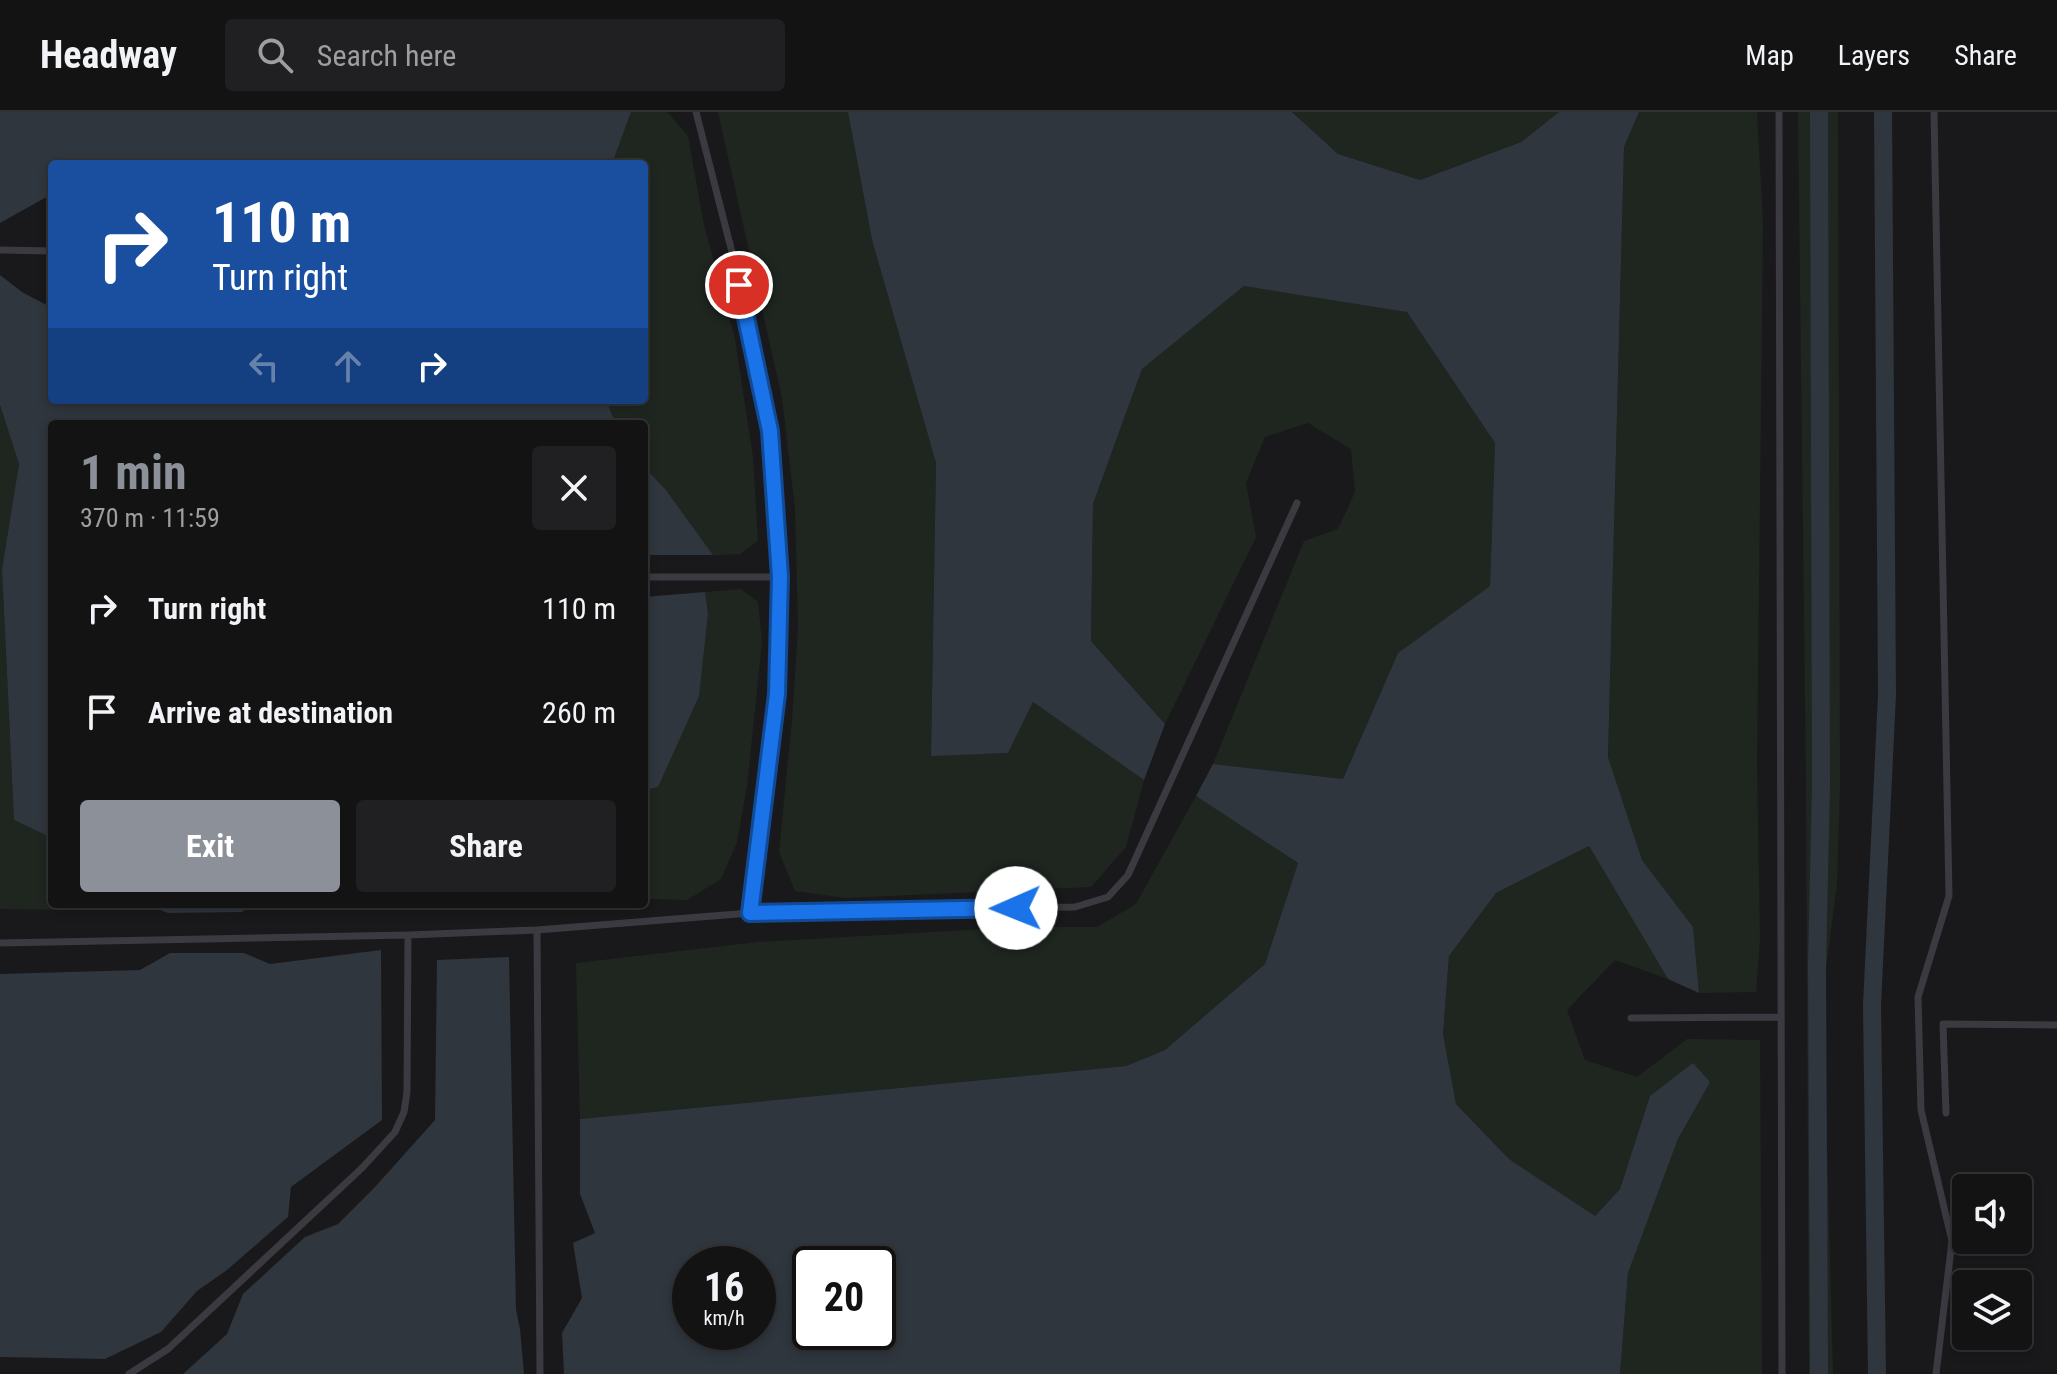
<!DOCTYPE html>
<html lang="en">
<head>
<meta charset="utf-8">
<style>
  body { margin:0; font-family:"Roboto Condensed",sans-serif; background:#202022; color:#f1f3f6; height:100vh; display:flex; flex-direction:column; font-size:30px; white-space:nowrap }
  * { box-sizing:border-box; margin:0 }
  p { font-size:26px; color:#9d9ea0 }
  .icon { flex:none; width:44px; height:44px; fill:none; stroke:currentColor; stroke-width:2; stroke-linecap:round; stroke-linejoin:round }
  .map { position:relative; flex:1; overflow:hidden }
  .side { position:absolute; left:48px; top:308px; width:600px; height:488px; display:flex; flex-direction:column; background:#131314; border-radius:8px; box-shadow:0 4px 12px #0003,0 0 0 2px #323234 }
  .side>* { flex:none }
  .guide { position:absolute; left:48px; top:48px; width:600px; height:244px; border-radius:8px; box-shadow:0 4px 12px #0003,0 0 0 2px #323234; background:#1a4fa0; color:#fff; overflow:hidden }
  .tools { position:absolute; left:1952px; top:1062px; display:grid; gap:16px }
  .tools a { display:grid; place-items:center; width:80px; height:80px; border-radius:8px; background:#131314; box-shadow:0 4px 12px #0003,0 0 0 2px #323234; font-size:40px }
  .speed { position:absolute; left:672px; top:1134px; display:flex; gap:16px; font-size:40px; font-weight:700; text-align:center }
  .speed>* { display:grid; place-content:center; width:104px; height:104px; border-radius:50%; background:#131314; box-shadow:0 4px 12px #0003,0 0 0 2px #323234; line-height:1 }
  .speed small { font-size:20px; font-weight:400 }
  .speed .limit { border:4px solid #111; border-radius:12px; background:#fff; color:#111 }
  .pin { position:absolute; display:grid; place-items:center; width:68px; height:68px; color:#fff; margin:-34px; border:4px solid #fff; border-radius:50%; box-shadow:0 2px 8px #0007 }
  .me { position:absolute; width:88px; margin:-44px; rotate:269deg; stroke-linejoin:round; filter:drop-shadow(0 0 6px #0008) }
  .turn { display:flex; align-items:center; gap:28px; height:168px; padding:0 32px; font-size:36px }
  .turn .icon { width:104px; height:104px; stroke-width:2.5 }
  .turn b { display:block; font-size:56px; line-height:68px }
  .lanes { display:flex; align-items:center; height:76px; padding:0 32px; background:#0003; justify-content:center; gap:40px; direction:ltr }
  .lanes .off { opacity:.35 }
  .round { display:grid; place-items:center; flex:none; width:84px; height:84px; border-radius:8px; background:#202022 }
  .head { display:flex; align-items:center; justify-content:space-between; height:136px; padding:0 32px }
  h1 { font-size:48px; font-weight:700; line-height:60px; color:#8c9099 }
  .cta { display:flex; gap:16px; margin-top:auto; padding:16px 32px }
  .cta a { flex:1; height:92px; border-radius:8px; background:#8c9099; color:#fff; font-size:32px; font-weight:700; line-height:92px; text-align:center }
  .cta a+a { background:#202022; color:#f1f3f6 }
  ul { padding:0; list-style:none }
  li { display:flex; align-items:center; gap:24px; height:104px; padding:0 32px }
  li div { flex:1 }
  li b { display:block; font-size:30px }
  li em { font-style:normal }
  header { display:flex; align-items:center; gap:48px; box-sizing:border-box; height:112px; padding:0 40px; background:#131314; border-bottom:2px solid #323234 }
  header strong { font-size:38px }
  nav { display:flex; gap:44px; margin-inline-start:auto; font-size:28px }
  .search { width:560px; height:72px; background:#202022; display:flex; align-items:center; gap:20px; box-sizing:border-box; padding:0 28px; border-radius:8px; color:#9d9ea0; font-size:30px }
  .map>svg:first-child { display:block }
  .green { fill:#1f2620 }
  .water { fill:#2f363e; fill-rule:evenodd }
  .lines { fill:none; stroke-linecap:round; stroke-linejoin:round }
  .canal { stroke:#2f363e; stroke-width:18 }
  .lane { stroke:#3a3a40; stroke-width:7 }
  .route-casing { stroke:#114b97; stroke-width:20 }
  .route { stroke:#1a73e8; stroke-width:14 }
</style>
</head>
<body>
<header>
<strong>Headway</strong>
<div class="search"><svg class="icon" aria-label="search" viewBox="0 0 24 24"><circle cx="10" cy="10" r="6"/><path d="M15 15l6 6"/></svg>Search here</div>
<nav><a>Map</a><a>Layers</a><a>Share</a></nav>
</header>
<div class="map">
<svg width="2057" height="1262" viewBox="0 0 2057 1262">
  <rect width="100%" height="100%" fill="#19191b"/>
  <path class="green" d="M 631,0 L 665,0 L 669,2 L 688,24 L 704,113 L 735,227 L 753,345 L 758,429 L 740,442 L 713,443 L 666,378 L 644,355 L 644,312 L 616,312 L 606,288 L 644,288 L 644,52 L 612,52 Z
    M 718,0 L 848,0 L 872,128 L 936,351 L 931,643 L 1008,641 L 1033,590 L 1144,668 L 1126,735 L 1091,775 L 845,786 L 795,779 L 779,740 L 792,608 L 798,517 L 795,397 L 782,286 Z
    M 1292,0 L 1559,0 L 1521,30 L 1420,68 L 1338,42 Z
    M 1639,0 L 1757,0 L 1763,112 L 1757,652 L 1760,828 L 1756,880 L 1699,881 L 1693,815 L 1642,748 L 1608,645 L 1624,35 Z
    M 1798,0 L 1838,0 L 1840,674 L 1837,772 L 1823,881 L 1833,1262 L 1809,1262 L 1806,672 Z
    M 1244,174 L 1407,199 L 1495,331 L 1490,474 L 1398,541 L 1343,667 L 1213,652 L 1304,429 L 1338,417 L 1355,380 L 1351,337 L 1308,311 L 1265,325 L 1246,371 L 1256,425 L 1165,612 L 1091,529 L 1093,392 L 1142,257 Z
    M 0,293 L 19,352 L 2,457 L 14,708 L 52,726 L 52,792 L 92,792 L 70,798 L 0,797 Z
    M 741,477 L 758,490 L 762,530 L 747,674 L 737,730 L 721,767 L 687,788 L 650,787 L 644,784 L 644,678 L 658,675 L 708,501 L 705,480 Z
    M 1196,684 L 1298,751 L 1265,852 L 1165,938 L 1126,954 L 580,1007 L 576,851 L 758,830 L 1022,815 L 1097,815 L 1136,792 Z
    M 1589,734 L 1668,867 L 1615,848 L 1567,898 L 1585,948 L 1637,965 L 1687,927 L 1760,928 L 1762,1262 L 1620,1262 L 1628,1161 L 1678,1027 L 1710,969 L 1650,984 L 1620,1077 L 1595,1104 L 1509,1047 L 1456,992 L 1443,922 L 1449,844 L 1496,781 Z"/>
  <path class="water" d="M 0,0 L 631,0 L 612,52 L 52,52 L 52,82 L 0,111 Z
    M 848,0 L 1292,0 L 1338,42 L 1420,68 L 1521,30 L 1559,0 L 1639,0 L 1624,35 L 1608,645 L 1642,748 L 1693,815 L 1699,881 L 1668,867 L 1589,734 L 1496,781 L 1449,844 L 1443,922 L 1456,992 L 1509,1047 L 1595,1104 L 1620,1077 L 1650,984 L 1693,951 L 1710,970 L 1678,1027 L 1628,1161 L 1620,1262 L 564,1262 L 562,1221 L 582,1186 L 573,1131 L 595,1121 L 580,1082 L 580,1007 L 1126,954 L 1165,938 L 1265,852 L 1298,751 L 1196,684 L 1213,652 L 1343,667 L 1398,541 L 1490,474 L 1495,331 L 1407,200 L 1244,174 L 1142,257 L 1093,392 L 1091,529 L 1165,612 L 1144,668 L 1033,590 L 1008,641 L 931,644 L 936,351 L 872,128 ZM 758,1152 L 758,1220 L 690,1220 L 690,1152 ZM 878,1152 L 878,1220 L 810,1220 L 810,1152 Z
    M 0,163 L 22,180 L 52,196 L 52,288 L 606,288 L 616,312 L 52,312 L 52,726 L 14,708 L 2,457 L 19,352 L 0,293 Z
    M 644,355 L 666,378 L 713,443 L 644,443 Z
    M 705,480 L 708,501 L 699,584 L 658,675 L 644,678 L 644,485 Z
    M 144,792 L 255,792 L 242,800 L 168,801 Z
    M 381,838 L 382,1008 L 291,1075 L 288,1105 L 227,1158 L 197,1179 L 161,1220 L 105,1247 L 0,1245 L 0,862 L 140,858 L 170,841 L 244,841 L 270,852 Z
    M 509,845 L 516,1198 L 520,1217 L 524,1262 L 183,1262 L 227,1222 L 243,1182 L 305,1125 L 338,1112 L 375,1075 L 435,1008 L 437,848 Z"/>
  <g class="lines">
    <path class="canal" d="M 1819,0 L 1821,673 L 1817,853 L 1819,1262
      M 1877,1262 L 1872,893 L 1887,583 L 1883,0"/>
    <path class="lane" d="M 696,0 L 733,144 L 770,319 L 780,465 L 777,582 L 750,801
      M 1779,0 L 1782,1262
      M 1934,0 L 1949,784 L 1918,885 L 1921,998 L 1952,1129 L 1936,1262
      M 0,138 L 52,139
      M 644,465 L 780,465
      M 537,818 L 540,1262
      M 0,831 L 408,823 L 537,818 L 750,801 L 1075,795 L 1108,785 L 1128,763 L 1297,391
      M 1631,906 L 1781,905
      M 1946,1001 L 1943,912 L 2057,913
      M 129,1262 L 168,1237 L 362,1056 L 395,1020 L 404,1000 L 407,980 L 408,823"/>
  </g>
  <g class="lines">
    <g class="route-casing">
      <path id="route" d="M 739,173 L 770,319 L 780,465 L 777,582 L 750,801 L 1016,796"/>
    </g>
    <use href="#route" class="route"/>
  </g>
</svg>
<div class="tools">
<a><svg class="icon" aria-label="sound" viewBox="0 0 24 24"><path d="M4 9h4l5-4v14l-5-4H4zM17 9q2 3 0 6"/></svg></a>
<a><svg class="icon" aria-label="layers" viewBox="0 0 24 24"><path d="M12 4l9 5-9 5-9-5zM3 14l9 5 9-5"/></svg></a>
</div>
<div class="speed"><div>16<small>km/h</small></div><div class="limit">20</div></div>
<div class="pin" style="left:739px;top:173px;background:#d93025"><svg class="icon" aria-label="arrive" viewBox="0 0 24 24"><path d="M6 21V4h12l-3 4 3 4H6"/></svg></div>
<svg class="me" style="left:1016px;top:796px" viewBox="-20 -20 40 40"><circle r="19" fill="#fff"/><path d="M0-13L10 11 0 6-10 11z" fill="#1a73e8"/></svg>
<div class="guide">
<div class="turn"><svg class="icon" aria-label="right" viewBox="0 0 24 24"><path d="M7 20v-9h11M14 6l5 5-5 5"/></svg><div><b>110 m</b>Turn right</div></div>
<div class="lanes"><svg class="icon off" aria-label="left" viewBox="0 0 24 24"><path d="M17 20v-9H6M10 6l-5 5 5 5"/></svg><svg class="icon off" aria-label="ahead" viewBox="0 0 24 24"><path d="M12 20V5M6 11l6-6 6 6"/></svg><svg class="icon" aria-label="right" viewBox="0 0 24 24"><path d="M7 20v-9h11M14 6l5 5-5 5"/></svg></div>
</div>
<section class="side">
<div class="head"><div><h1>1 min</h1><p>370 m · 11:59</p></div><a class="round"><svg class="icon" aria-label="close" viewBox="0 0 24 24"><path d="M6 6l12 12M18 6L6 18"/></svg></a></div>
<ul>
<li><svg class="icon" aria-label="right" viewBox="0 0 24 24"><path d="M7 20v-9h11M14 6l5 5-5 5"/></svg><div><b>Turn right</b></div><em>110 m</em></li>
<li><svg class="icon" aria-label="arrive" viewBox="0 0 24 24"><path d="M6 21V4h12l-3 4 3 4H6"/></svg><div><b>Arrive at destination</b></div><em>260 m</em></li>
</ul>
<div class="cta"><a>Exit</a><a>Share</a></div>
</section>
</div>
</body>
</html>
